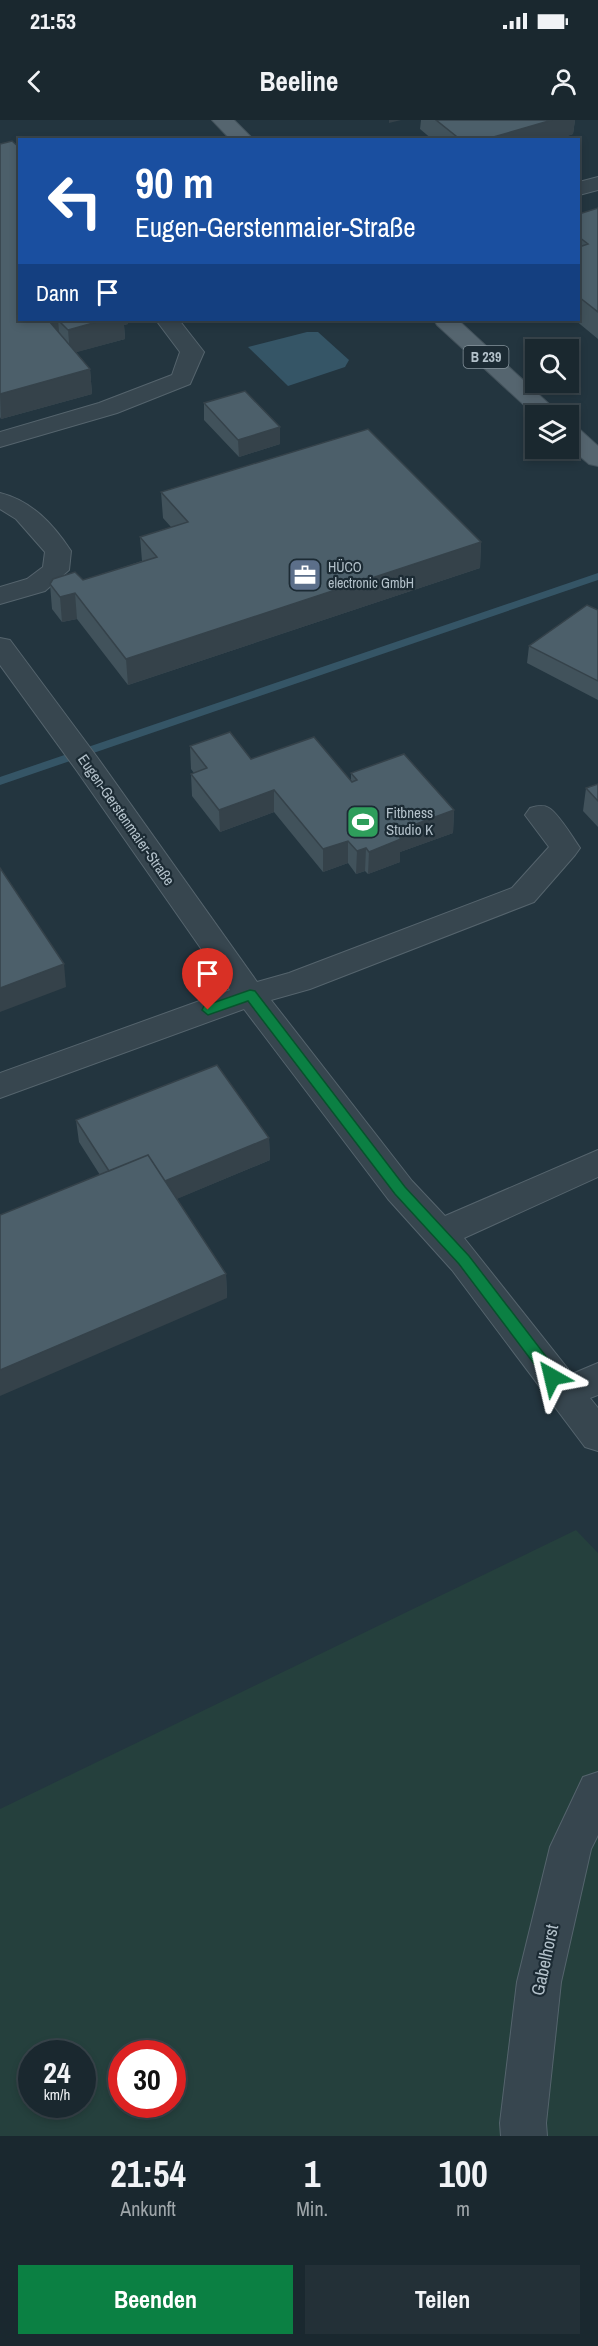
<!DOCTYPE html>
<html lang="de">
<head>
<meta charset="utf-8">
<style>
  body { margin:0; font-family:"Archivo Narrow",sans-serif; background:#233037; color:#f1f3f6; height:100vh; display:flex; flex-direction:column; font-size:22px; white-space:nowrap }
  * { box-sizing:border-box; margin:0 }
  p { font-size:20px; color:#9fa6aa }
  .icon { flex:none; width:33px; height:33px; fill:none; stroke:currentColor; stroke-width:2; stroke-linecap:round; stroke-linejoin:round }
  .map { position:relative; height:2016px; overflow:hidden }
  .details { display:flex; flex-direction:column; background:#1a282f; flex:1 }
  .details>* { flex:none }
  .hud { position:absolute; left:18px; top:18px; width:562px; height:183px; border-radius:0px; box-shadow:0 3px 9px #0003,0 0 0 2px #38444b; background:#1a4fa0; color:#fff; overflow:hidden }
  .buttons { position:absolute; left:525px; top:219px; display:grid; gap:12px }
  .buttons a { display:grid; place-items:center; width:54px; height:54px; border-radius:0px; background:#1a282f; box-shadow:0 3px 9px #0003,0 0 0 2px #38444b; font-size:30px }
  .speed { position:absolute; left:18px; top:1920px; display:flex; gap:12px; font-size:30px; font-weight:700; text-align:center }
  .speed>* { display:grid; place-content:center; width:78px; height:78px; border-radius:50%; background:#1a282f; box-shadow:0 3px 9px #0003,0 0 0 2px #38444b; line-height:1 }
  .speed small { font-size:15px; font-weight:400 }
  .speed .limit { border:9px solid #d22; background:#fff; color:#111 }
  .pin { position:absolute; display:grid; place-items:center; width:51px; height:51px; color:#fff; margin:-62px -26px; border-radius:50% 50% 50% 0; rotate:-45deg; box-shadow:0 0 6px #0007 }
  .pin .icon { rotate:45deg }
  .me { position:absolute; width:66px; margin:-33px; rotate:323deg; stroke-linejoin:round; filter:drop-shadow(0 0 4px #0008) }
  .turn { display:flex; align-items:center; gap:21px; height:126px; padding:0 18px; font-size:27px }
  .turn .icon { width:78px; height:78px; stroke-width:2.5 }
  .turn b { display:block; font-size:42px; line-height:51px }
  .then { display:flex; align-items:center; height:57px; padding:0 18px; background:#0003; gap:12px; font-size:22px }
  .eta { display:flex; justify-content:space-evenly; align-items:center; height:102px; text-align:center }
  .eta b { font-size:36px; font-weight:700; line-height:42px }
  .action { display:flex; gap:12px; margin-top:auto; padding:12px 18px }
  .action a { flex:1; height:69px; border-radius:0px; background:#0b8043; color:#fff; font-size:24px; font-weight:700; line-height:69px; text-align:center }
  .action a+a { background:#233037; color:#f1f3f6 }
  .status { display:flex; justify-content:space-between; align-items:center; height:42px; padding:0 30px; background:#1a282f; direction:ltr }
  .status svg { height:16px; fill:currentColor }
  header { display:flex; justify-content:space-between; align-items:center; height:78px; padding:0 18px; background:#1a282f; font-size:27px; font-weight:700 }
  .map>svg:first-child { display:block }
  .green { fill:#25403d; fill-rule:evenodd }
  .water { fill:#355566 }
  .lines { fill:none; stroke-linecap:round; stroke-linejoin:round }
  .stream { fill:#355566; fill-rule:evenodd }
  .minor-casing { stroke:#55646d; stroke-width:2 }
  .major-casing { stroke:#43525b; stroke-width:2 }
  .minor { fill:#37464f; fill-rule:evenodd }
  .major { fill:#55656f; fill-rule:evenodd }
  .wall { fill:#41525b }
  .shaded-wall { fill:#35424a }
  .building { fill:#4c5f6a; stroke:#35424a; stroke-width:1.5 }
  .route { fill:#0b8043; stroke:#07532c; stroke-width:1.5 }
  .labels { text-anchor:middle; stroke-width:4.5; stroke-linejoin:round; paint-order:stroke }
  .shield { fill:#1c2b34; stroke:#86949d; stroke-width:1.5 }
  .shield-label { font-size:14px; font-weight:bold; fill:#b3c1ca }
  .far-poi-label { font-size:14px; fill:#b3c1ca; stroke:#1c2b34; text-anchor:start }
  .poi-label { font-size:15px; fill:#b3c1ca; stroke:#1c2b34; text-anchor:start }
  .street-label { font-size:15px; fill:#b3c1ca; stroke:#1c2b34 }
  .near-street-label { font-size:18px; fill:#b3c1ca; stroke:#1c2b34 }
</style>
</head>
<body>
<div class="status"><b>21:53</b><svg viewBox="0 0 49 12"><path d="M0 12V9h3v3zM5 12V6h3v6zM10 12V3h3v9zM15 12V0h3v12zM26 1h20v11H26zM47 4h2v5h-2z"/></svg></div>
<header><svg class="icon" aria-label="back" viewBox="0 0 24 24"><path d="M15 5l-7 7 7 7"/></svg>Beeline<svg class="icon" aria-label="person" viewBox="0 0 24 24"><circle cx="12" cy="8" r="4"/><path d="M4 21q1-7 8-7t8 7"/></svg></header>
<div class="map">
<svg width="598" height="2016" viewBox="0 0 598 2016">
  <rect width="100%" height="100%" fill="#23353f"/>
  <path class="green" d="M 576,1410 L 598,1433 L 598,2016 L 0,2016 L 0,1689 ZM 32,1934 L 82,1934 L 82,1984 L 32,1984 ZM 122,1934 L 172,1934 L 172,1984 L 122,1984 Z"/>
  <path class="water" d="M 307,212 L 318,212 L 349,240 L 345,247 L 288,266 L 248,227 Z"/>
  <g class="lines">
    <path class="stream" d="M 598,453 L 598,460 L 0,665 L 0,657 Z"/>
    <g class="minor-casing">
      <path id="minor" d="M 598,57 L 598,70 L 579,75 L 579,62 Z
        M 156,200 L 179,200 L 204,232 L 190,264 L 117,293 L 0,327 L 0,312 L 99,283 L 172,255 L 180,232 Z
        M 0,373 C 32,381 53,404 71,431 L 69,450 L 45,471 L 0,484 L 0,467 L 27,459 L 43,447 L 45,432 L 16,399 L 0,389 Z
        M 0,518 L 10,520 L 97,637 L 257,862 L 289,853 L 512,768 L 549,727 L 525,695 L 530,688 C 536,686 543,684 549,688 C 558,693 574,719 580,728 L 575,735 L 534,782 L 310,869 L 271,880 L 412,1061 L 445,1096 L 598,1030 L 598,1057 L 464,1118 L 572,1254 L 598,1243 L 598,1275 L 590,1278 L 598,1288 L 598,1331 L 585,1327 L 452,1150 L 388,1079 L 244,889 L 0,978 L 0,953 L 230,870 L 77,651 L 0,545 Z
        M 598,1652 L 598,1715 L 591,1729 L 561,1862 L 546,2003 L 547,2016 L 501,2016 L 500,2003 L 517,1862 L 550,1727 L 583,1657 Z"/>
    </g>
    <g class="major-casing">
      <path id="major" d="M 212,0 L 234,0 L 254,20 L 231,20 Z
        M 434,200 L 458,200 L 562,296 L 536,296 L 437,205 Z
        M 568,305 L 577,307 L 598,326 L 598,346 L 589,344 L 568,326 Z"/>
    </g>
    <use href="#minor" class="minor"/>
    <use href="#major" class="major"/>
  </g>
  <path class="wall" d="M 421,0 L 575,0 L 573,14 L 555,20 L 433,20 L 420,9 Z
    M 0,24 L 20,200 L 127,200 L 128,204 L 124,205 L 125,219 L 76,232 L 90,249 L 92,274 L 1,299 L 0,297 Z
    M 598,88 L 598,219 L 575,200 L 579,200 L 579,94 Z
    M 204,283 L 280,307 L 280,324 L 239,337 L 204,300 Z
    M 161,372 L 481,422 L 480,448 L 128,565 L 77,499 L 62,502 L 52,489 L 50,464 L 83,460 L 142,441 L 140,417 L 171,407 L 163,398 Z
    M 598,490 L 598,580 L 527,543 L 529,526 Z
    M 190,626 L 351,661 L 351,653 L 454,690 L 453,713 L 400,732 L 400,742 L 368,754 L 365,751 L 356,754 L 348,743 L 323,752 L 274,692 L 220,712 L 192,676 L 191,654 L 194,653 L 191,649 Z
    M 598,664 L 598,707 L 583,691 L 586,668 Z
    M 76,1000 L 269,1018 L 270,1040 L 176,1079 L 226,1154 L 227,1178 L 100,1055 L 79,1022 Z"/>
  <path class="shaded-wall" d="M 389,0 L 401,0 L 389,3 Z
    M 552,0 L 575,0 L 573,14 L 555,20 L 483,20 Z
    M 54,200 L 58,200 L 60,223 L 49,201 Z
    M 104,200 L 127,200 L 128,204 L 124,205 L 125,219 L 70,234 L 68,210 Z
    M 90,249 L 92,274 L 1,299 L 0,274 Z
    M 280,307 L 280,324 L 239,337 L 238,320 Z
    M 481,422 L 480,448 L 128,565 L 126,539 Z
    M 75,473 L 77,499 L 62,502 L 60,477 Z
    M 274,670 L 274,692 L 220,712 L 219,690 Z
    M 454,690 L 453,713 L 400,732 L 400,742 L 368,754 L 369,732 L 389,705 L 394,703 L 393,722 L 400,720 L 400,710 Z
    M 348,721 L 348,743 L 323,752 L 323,729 Z
    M 366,728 L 365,751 L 356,754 L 357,731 Z
    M 64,844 L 66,867 L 0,892 L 0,868 Z
    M 269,1018 L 270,1040 L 165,1084 L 163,1062 Z
    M 226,1154 L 227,1178 L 0,1276 L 0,1250 Z"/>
  <path class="building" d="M 436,0 L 552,0 L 483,20 L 461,20 Z
    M 12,21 L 20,28 L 20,200 L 54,200 L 49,201 L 90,249 L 0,274 L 0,24 Z
    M 598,88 L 598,192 L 579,177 L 579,127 L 588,124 L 579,117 L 579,94 Z
    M 58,200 L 104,200 L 68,210 Z
    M 245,271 L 280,307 L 238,320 L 204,283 Z
    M 368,309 L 481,422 L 126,539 L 75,473 L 60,477 L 50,464 L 53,459 L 75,452 L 83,460 L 157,437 L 140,417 L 188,402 L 161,372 Z
    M 587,485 L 598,490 L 598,561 L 529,526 Z
    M 230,612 L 251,639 L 314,617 L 352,662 L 357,660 L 351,653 L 404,634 L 454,690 L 400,710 L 394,703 L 389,705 L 401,719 L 369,732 L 366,728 L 357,731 L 348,721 L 323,729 L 274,670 L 219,690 L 191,654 L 207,648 L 190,626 Z
    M 598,664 L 598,681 L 586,668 Z
    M 0,748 L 64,844 L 0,868 Z
    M 217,945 L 269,1018 L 165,1061 L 148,1035 L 109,1051 L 76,1000 Z
    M 148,1035 L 226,1154 L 0,1250 L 0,1095 Z"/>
  <path class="route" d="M 250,870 L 255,871 L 405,1067 L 469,1136 L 558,1252 L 560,1257 L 558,1261 L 547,1261 L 459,1144 L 395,1074 L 248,881 L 208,895 L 202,890 L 204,886 Z"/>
  <defs>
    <g id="office-square" transform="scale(1.725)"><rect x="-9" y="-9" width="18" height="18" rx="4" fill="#5c6f8a" stroke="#1c2b34"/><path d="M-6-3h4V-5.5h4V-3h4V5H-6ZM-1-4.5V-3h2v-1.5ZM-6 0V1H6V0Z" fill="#fff"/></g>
    <g id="stadium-square" transform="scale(1.725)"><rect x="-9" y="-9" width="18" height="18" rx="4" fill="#2e9e5b" stroke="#1c2b34"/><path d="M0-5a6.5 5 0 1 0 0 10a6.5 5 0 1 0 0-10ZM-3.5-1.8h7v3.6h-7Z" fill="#fff"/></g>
  </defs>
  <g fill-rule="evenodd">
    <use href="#office-square" x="305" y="455"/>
    <use href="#stadium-square" x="363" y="702"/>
  </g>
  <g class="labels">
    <rect class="shield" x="463.5" y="226" width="45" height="22" rx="4.5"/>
    <g class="shield-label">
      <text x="486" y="242">B 239</text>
    </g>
    <g class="far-poi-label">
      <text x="328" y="452">HÜCO<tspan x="328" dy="16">electronic GmbH</tspan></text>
    </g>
    <g class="poi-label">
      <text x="386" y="698">Fitbness<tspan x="386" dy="17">Studio K</tspan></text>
    </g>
    <g class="street-label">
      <text transform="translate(126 700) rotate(55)" y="5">Eugen-Gerstenmaier-Straße</text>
    </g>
    <g class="near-street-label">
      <text transform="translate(545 1840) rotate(-78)" y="6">Gabelhorst</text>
    </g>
  </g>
</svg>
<div class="buttons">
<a><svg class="icon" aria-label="search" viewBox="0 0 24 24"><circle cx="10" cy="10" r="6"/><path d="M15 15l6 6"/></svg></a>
<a><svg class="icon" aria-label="layers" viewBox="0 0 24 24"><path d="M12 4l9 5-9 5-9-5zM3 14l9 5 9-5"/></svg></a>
</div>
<div class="speed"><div>24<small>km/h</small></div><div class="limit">30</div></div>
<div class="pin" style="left:208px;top:890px;background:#d93025"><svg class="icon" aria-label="arrive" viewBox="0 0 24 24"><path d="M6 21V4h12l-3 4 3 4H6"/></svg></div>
<svg class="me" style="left:552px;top:1257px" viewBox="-20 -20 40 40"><path d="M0-17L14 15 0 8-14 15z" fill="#0b8043" stroke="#fff" stroke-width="4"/></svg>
<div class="hud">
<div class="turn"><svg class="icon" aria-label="left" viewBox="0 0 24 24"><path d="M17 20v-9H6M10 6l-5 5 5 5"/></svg><div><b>90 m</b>Eugen-Gerstenmaier-Straße</div></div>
<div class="then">Dann<svg class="icon" aria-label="arrive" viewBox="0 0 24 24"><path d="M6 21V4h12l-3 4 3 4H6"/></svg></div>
</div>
</div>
<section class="details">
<div class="eta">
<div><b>21:54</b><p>Ankunft</p></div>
<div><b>1</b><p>Min.</p></div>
<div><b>100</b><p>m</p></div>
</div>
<div class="action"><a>Beenden</a><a>Teilen</a></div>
</section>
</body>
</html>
